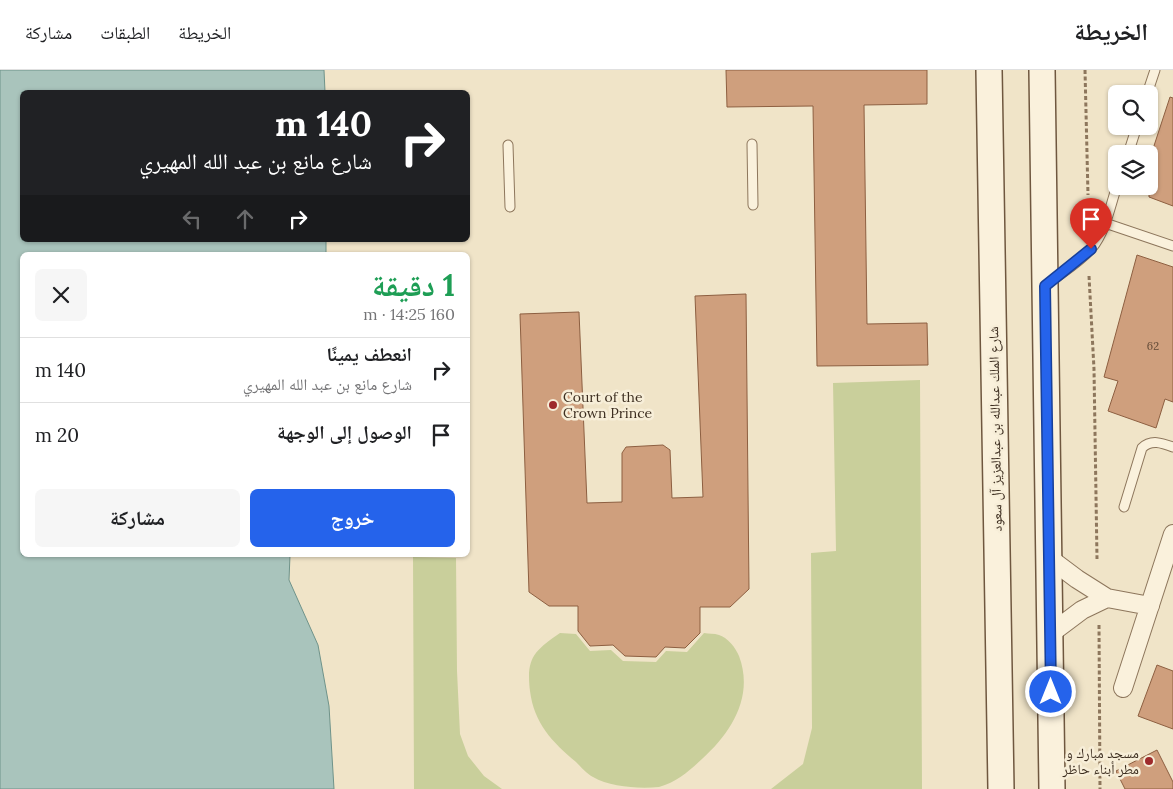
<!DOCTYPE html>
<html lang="ar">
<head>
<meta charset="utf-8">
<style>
  body { margin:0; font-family:Lora,"Noto Naskh Arabic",serif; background:#f6f6f6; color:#202124; direction:rtl; height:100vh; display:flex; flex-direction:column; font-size:19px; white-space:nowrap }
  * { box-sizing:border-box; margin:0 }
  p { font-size:16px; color:#757577 }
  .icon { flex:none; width:28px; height:28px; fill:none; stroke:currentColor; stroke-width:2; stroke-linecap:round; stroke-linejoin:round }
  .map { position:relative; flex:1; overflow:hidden; direction:ltr }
  .details { position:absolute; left:20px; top:182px; width:450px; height:305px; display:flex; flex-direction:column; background:#fff; border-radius:8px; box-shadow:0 1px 4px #0004; direction:rtl }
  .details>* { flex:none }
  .top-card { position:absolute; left:20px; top:20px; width:450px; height:152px; border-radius:8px; box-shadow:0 1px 4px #0004; direction:rtl; background:#202124; color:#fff; overflow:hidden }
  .buttons { position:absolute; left:1108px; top:15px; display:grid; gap:10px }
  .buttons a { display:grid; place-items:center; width:50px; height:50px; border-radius:8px; background:#fff; box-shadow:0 1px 4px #0004; font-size:25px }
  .pin { position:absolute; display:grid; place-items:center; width:42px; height:42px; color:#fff; margin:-51px -21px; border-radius:50% 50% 50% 0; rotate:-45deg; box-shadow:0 0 5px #0007 }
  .pin .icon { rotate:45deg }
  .me { position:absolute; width:55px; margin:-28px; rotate:0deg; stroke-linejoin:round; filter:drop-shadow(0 0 4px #0008) }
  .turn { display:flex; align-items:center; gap:18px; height:105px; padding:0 15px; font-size:22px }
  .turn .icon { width:65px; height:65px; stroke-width:2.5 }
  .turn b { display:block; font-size:35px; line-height:42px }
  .lanes { display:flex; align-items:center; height:48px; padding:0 15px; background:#0003; justify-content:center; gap:25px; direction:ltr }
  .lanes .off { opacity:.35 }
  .round { display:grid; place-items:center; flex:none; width:52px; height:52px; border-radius:8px; background:#f6f6f6 }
  .summary { display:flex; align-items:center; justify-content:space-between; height:85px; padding:0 15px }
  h1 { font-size:30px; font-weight:700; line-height:38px; color:#1e9e55 }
  .action { display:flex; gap:10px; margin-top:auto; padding:10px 15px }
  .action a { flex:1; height:58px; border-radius:8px; background:#2563eb; color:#fff; font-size:20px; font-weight:700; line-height:58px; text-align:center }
  .action a+a { background:#f6f6f6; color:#202124 }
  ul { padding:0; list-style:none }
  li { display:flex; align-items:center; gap:15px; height:65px; padding:0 15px; border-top:1px solid #e0e0e0 }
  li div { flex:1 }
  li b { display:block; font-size:19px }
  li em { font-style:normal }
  header { display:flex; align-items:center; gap:30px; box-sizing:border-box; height:70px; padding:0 25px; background:#fff; border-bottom:1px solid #e0e0e0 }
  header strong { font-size:24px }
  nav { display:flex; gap:28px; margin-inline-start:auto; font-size:18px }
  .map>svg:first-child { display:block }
  .green { fill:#c9cf9b }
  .water { fill:#a9c4bc; stroke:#6f938a }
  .building { fill:#cf9f7d; stroke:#8d5f41 }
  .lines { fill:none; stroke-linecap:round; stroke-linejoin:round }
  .lane-casing { stroke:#8d765c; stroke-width:11 }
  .street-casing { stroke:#8d765c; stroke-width:20 }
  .secondary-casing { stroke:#6f573f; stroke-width:28 }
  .path { stroke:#8d765c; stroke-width:3; stroke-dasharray:4 2.5; stroke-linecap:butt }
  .lane { stroke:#faf1dc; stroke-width:9 }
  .street { stroke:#faf1dc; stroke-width:18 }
  .secondary { stroke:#faf1dc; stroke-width:25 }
  .route-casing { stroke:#184099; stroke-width:12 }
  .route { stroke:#2563eb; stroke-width:9 }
  .poi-dot { fill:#9e2a2b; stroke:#f7eed8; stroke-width:2 }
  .labels { text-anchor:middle; stroke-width:5; stroke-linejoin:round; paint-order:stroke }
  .number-label { font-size:11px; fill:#624a37 }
  .poi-label { font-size:14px; fill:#3d2e20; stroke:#f7eed8; text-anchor:start }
  .street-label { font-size:14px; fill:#3d2e20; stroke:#f7eed8 }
</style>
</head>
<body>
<header>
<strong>الخريطة</strong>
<nav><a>الخريطة</a><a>الطبقات</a><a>مشاركة</a></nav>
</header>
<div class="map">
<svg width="1173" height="719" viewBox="0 0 1173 719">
  <rect width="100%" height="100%" fill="#f0e4c8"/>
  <path class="green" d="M 920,310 L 922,719 L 771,719 L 803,694 L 812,658 L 811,483 L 836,481 L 833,313 Z
    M 413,487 L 456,488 L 457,601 L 460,664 L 468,686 L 484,706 L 502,719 L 414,719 Z
    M 560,563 L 576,564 L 590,581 L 611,580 L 623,591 L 656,592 L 666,581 L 687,582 L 704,563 C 709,564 714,563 719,565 C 727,567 736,578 739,586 C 754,626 732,662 702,689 C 688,702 677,712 659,717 C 639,719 610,717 593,707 C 587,704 581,697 576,692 C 552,672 534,653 530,621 C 526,588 534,581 560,563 Z"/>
  <path class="water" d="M 0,0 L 324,0 L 325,22 L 22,22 L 22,170 L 326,170 L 326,185 L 22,185 L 22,485 L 290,485 L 289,510 L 318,575 L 329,636 L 334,719 L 0,719 Z"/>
  <path class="building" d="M 726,0 L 927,0 L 927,34 L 864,35 L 867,254 L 927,253 L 928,295 L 817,296 L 813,36 L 727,37 Z
    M 1170,27 L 1173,28 L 1173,136 L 1149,127 L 1149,91 Z
    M 1137,185 L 1173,197 L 1173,332 L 1165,329 L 1156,358 L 1108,341 L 1118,311 L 1104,307 Z
    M 746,224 L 749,519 L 730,537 L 700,537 L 700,563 L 685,578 L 665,577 L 656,587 L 625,586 L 613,575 L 590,576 L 578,561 L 578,536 L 549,536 L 529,522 L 520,244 L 579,242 L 587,433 L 622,432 L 622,383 L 626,377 L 663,375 L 670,380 L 672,428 L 703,427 L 695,226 Z
    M 1157,595 L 1173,601 L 1173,659 L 1138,646 Z
    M 1157,680 L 1173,712 L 1173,719 L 1125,719 L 1116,701 Z"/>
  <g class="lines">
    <g class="lane-casing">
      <path id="lane" d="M 1147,24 L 1155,0
        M 752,74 L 753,135
        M 508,75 L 510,137
        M 1128,84 L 1137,56
        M 1105,153 L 1173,176
        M 1049,213 C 1063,202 1081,191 1092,178 C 1106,161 1110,136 1117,116
        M 1124,437 L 1142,378 C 1151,369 1162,373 1173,377"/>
    </g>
    <g class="street-casing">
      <path id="street" d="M 1049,488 L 1077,509 L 1107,528 L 1150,536
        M 1050,564 L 1082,540 L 1107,528
        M 1123,618 L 1173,464"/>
    </g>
    <g class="secondary-casing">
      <path id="secondary" d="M 989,0 L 1001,719
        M 1042,0 L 1052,719"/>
    </g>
    <path class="path" d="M 1085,0 L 1088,125
      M 1089,206 L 1094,299 L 1097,489
      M 1099,555 L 1100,719"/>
    <use href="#lane" class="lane"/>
    <use href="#street" class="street"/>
    <use href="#secondary" class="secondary"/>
  </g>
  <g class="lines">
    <g class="route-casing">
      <path id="route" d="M 1051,622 L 1045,216 L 1091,179"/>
    </g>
    <use href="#route" class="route"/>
  </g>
  <g class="poi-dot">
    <circle cx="553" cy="335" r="5"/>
    <circle cx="1149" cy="691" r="5"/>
  </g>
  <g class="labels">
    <g class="number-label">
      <text x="1153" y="280">62</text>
    </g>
    <g class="poi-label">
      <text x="563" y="332">Court of the<tspan x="563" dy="16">Crown Prince</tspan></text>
      <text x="1139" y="688" text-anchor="end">مسجد مبارك و<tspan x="1139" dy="16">مطر أبناء حاظر</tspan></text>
    </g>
    <g class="street-label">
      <text transform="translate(995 359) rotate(-91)" y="5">شارع الملك عبدالله بن عبدالعزيز آل سعود</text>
    </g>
  </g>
</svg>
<div class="buttons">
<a><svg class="icon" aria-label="search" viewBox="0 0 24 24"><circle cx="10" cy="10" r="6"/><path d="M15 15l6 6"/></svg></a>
<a><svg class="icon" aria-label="layers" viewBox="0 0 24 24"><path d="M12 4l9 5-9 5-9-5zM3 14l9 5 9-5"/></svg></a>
</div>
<div class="pin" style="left:1091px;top:179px;background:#d93025"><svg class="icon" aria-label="arrive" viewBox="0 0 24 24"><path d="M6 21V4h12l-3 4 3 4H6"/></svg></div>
<svg class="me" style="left:1051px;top:622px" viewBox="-20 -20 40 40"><circle r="17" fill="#2563eb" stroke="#fff" stroke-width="3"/><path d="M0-11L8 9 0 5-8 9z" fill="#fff"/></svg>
<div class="top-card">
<div class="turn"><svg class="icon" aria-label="right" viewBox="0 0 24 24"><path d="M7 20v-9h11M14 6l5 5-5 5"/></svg><div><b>140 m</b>شارع مانع بن عبد الله المهيري</div></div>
<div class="lanes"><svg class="icon off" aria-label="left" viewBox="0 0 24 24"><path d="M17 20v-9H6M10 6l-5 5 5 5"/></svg><svg class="icon off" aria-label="ahead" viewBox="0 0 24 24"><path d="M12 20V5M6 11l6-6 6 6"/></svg><svg class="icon" aria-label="right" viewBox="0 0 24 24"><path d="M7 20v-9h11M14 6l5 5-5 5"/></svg></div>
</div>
<section class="details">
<div class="summary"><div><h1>1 دقيقة</h1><p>160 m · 14:25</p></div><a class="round"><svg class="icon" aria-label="close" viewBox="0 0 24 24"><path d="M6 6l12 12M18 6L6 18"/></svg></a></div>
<ul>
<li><svg class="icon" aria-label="right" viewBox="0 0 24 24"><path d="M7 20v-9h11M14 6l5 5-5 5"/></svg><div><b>انعطف يمينًا</b><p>شارع مانع بن عبد الله المهيري</p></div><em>140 m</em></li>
<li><svg class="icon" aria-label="arrive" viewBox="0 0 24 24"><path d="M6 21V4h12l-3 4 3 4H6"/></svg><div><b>الوصول إلى الوجهة</b></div><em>20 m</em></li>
</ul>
<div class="action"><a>خروج</a><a>مشاركة</a></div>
</section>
</div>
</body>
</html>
